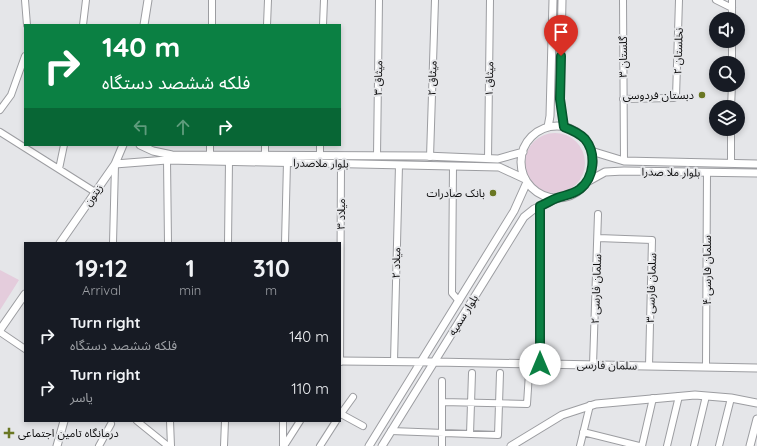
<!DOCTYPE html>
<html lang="en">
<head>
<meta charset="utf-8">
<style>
  body { margin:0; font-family:Quicksand,"Noto Sans Arabic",sans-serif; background:#20242c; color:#f1f3f6; height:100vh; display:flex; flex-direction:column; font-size:15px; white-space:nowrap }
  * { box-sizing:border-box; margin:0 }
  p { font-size:13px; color:#9ea1a6 }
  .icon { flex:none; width:22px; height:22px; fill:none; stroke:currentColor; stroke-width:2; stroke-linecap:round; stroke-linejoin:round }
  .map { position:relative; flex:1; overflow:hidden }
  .details { position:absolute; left:24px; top:242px; width:317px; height:180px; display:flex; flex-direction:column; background:#171b24; border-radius:0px; box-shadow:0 2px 6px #0003 }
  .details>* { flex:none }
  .hud { position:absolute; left:24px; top:24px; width:317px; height:122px; border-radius:0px; box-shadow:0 2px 6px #0003; background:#0b8043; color:#fff; overflow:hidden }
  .controls { position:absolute; left:709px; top:12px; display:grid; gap:8px }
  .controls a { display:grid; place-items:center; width:36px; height:36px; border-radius:50%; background:#171b24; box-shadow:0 2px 6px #0003; font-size:20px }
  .pin { position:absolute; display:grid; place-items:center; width:34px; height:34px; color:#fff; margin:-41px -17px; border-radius:50% 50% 50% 0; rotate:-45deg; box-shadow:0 0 4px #0007 }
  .pin .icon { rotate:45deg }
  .me { position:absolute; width:44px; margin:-22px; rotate:0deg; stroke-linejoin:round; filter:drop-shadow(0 0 3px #0008) }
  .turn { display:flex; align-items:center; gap:14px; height:84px; padding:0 12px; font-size:18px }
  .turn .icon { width:52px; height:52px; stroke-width:2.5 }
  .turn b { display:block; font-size:28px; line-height:34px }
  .lanes { display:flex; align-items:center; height:38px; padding:0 12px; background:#0003; justify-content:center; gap:20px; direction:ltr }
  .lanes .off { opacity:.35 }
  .eta { display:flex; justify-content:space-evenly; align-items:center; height:68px; text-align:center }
  .eta b { font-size:24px; font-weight:800; line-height:28px }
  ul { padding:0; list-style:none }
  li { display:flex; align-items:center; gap:12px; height:52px; padding:0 12px }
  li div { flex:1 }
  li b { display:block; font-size:15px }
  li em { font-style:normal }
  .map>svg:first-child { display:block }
  .green { fill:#e4ccdc }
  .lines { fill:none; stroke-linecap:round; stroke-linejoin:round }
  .minor-casing { stroke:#9c9da1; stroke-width:8 }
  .tertiary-casing { stroke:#9c9da1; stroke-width:9 }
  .minor { stroke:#fff; stroke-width:6 }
  .tertiary { stroke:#fff; stroke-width:7 }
  .route-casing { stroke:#07532c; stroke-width:10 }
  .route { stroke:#0b8043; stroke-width:7 }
  .poi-dot { fill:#6a7723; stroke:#e5e6e9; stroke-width:1.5 }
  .labels { text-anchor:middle; stroke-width:4; stroke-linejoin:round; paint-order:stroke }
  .street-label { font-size:11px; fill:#0e0e0f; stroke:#e5e6e9 }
  .poi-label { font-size:11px; fill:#0e0e0f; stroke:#e5e6e9; text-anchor:end }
</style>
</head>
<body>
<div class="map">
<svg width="757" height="446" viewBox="0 0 757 446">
  <rect width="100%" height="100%" fill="#e5e6e9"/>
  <path class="green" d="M525 163a30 30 0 1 1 60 0a30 30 0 1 1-60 0Z
    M 0,270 L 19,280 L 0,310 Z"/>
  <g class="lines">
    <g class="minor-casing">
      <path id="minor" d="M 25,0 L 27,25
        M 623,0 L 624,161
        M 716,0 L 732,8
        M 732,0 L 732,19
        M 83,25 L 86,0
        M 212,25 L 212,0
        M 267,25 L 268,0
        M 323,25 L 324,0
        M 732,63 L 732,41
        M 623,99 L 674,98 L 676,97 L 679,0
        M 731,107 L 732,85
        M 0,110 L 11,95 L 25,56
        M 0,132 L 95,192
        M 210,154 L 210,145
        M 265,154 L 265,145
        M 320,155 L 320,145
        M 377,156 L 379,0
        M 430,157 L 435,0
        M 488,159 L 490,0
        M 167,160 L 168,243
        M 731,163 L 731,129
        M 453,166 L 452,293 L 459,301
        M 59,169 L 64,145
        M 598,238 L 652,240 L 649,366
        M 113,243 L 115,165
        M 228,243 L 229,161
        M 285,243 L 287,162
        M 0,332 L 25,349
        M 340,362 L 341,164
        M 394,362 L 399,165
        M 540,364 L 540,206
        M 593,365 L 598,214
        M 706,367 L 707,172
        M 442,402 L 527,404 L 529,373
        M 341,414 L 363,426
        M 340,415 L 353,397
        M 137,421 L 168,446
        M 170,421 L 171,446
        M 391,431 L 498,435 L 500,373
        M 583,432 L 639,446
        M 470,434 L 472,373
        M 99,446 L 111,424
        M 224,446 L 225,421
        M 283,446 L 283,421
        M 284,446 L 300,421
        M 320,446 L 336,421
        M 442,446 L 442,381
        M 580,446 L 590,405
        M 642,446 L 653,398
        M 667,446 L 679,396
        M 694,446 L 706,396
        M 719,446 L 731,398"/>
    </g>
    <g class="tertiary-casing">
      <path id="tertiary" d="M 562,0 L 560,99 L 564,127
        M 144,25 L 148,0
        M521 162a36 36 0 1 1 72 0a36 36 0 1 1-72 0Z
        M 548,127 L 550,116 L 553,0
        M 140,145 L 153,151 L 172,155 L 425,156 L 498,159 L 523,152
        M 591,151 L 624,161 L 757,164
        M 115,164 L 167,160 L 499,167 L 525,179
        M 587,182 L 605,172 L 624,171 L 757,173
        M 60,243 L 115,164 L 123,145
        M 0,330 L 25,294
        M 340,361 L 434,362 L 757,368
        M 57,446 L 64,421
        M 369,446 L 514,211 L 527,182
        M 382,446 L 524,217 L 534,209 L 558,198
        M 511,446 L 562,415 L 596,404 L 695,395 L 731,398 L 757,403
        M 750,446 L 757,419"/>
    </g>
    <use href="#minor" class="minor"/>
    <use href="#tertiary" class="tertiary"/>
  </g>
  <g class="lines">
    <g class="route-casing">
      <path id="route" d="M 540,364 L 540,206 C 546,204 551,200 557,198 C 565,195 572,195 580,189 C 594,178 597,154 585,139 C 579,133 572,130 564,127 L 560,99 L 561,56"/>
    </g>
    <use href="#route" class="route"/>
  </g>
  <g class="poi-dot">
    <circle cx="702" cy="95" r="4"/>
    <circle cx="493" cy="193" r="4"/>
    <path d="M7 427h4v4h4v4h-4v4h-4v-4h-4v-4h4z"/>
  </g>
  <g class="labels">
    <g class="street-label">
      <text transform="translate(678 51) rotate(-88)" y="4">نخلستان ۲</text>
      <text transform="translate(623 57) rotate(-90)" y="4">گلستان ۳</text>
      <text transform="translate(378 78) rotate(-89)" y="4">میثاق ۳</text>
      <text transform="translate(432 78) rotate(-88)" y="4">میثاق ۲</text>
      <text transform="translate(489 79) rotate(-89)" y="4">میثاق ۱</text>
      <text transform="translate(321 163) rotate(1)" y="4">بلوار ملاصدرا</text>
      <text transform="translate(671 172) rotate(1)" y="4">بلوار ملا صدرا</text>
      <text transform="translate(93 195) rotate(-55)" y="4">زیتون</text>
      <text transform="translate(341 214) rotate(-90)" y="4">میلاد ۳</text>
      <text transform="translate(396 263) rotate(-89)" y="4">میلاد ۲</text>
      <text transform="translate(707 270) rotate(-90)" y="4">سلمان فارسی ۴</text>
      <text transform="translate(651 288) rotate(-88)" y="4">سلمان فارسی ۳</text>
      <text transform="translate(596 289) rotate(-88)" y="4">سلمان فارسی ۲</text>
      <text transform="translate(463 315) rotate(-58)" y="4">بلوار سمیه</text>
      <text transform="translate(607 365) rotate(1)" y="4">سلمان فارسی</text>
    </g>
    <g class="poi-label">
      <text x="694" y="99">دبستان فردوسی</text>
      <text x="485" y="197">بانک صادرات</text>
      <text x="18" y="437" text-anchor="start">درمانگاه تامین اجتماعی</text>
    </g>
  </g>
</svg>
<div class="controls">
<a><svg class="icon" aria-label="sound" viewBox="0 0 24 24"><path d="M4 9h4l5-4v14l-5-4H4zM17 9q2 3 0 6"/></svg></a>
<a><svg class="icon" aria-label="search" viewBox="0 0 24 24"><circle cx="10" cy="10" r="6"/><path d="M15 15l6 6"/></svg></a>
<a><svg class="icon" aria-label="layers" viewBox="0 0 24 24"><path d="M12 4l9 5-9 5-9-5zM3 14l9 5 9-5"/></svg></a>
</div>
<div class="pin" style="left:561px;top:56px;background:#d93025"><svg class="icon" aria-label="arrive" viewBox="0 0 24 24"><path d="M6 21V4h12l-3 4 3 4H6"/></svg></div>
<svg class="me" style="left:540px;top:364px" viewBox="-20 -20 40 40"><circle r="19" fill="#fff"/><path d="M0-13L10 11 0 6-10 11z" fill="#0b8043"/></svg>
<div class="hud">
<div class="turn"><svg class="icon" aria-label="right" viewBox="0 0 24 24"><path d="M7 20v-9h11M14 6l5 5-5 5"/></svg><div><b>140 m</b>فلکه ششصد دستگاه</div></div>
<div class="lanes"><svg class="icon off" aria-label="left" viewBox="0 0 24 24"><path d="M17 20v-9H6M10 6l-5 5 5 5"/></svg><svg class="icon off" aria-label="ahead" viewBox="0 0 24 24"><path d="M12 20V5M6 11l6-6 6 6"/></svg><svg class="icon" aria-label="right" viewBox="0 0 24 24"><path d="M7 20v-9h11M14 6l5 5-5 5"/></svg></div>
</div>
<section class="details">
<div class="eta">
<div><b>19:12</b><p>Arrival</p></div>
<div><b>1</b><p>min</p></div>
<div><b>310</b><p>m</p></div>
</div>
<ul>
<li><svg class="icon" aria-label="right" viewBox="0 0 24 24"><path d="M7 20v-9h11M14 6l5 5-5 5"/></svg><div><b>Turn right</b><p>فلکه ششصد دستگاه</p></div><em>140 m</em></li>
<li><svg class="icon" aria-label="right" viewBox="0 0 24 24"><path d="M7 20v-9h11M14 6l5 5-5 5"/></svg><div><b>Turn right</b><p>یاسر</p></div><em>110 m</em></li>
</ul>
</section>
</div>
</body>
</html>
